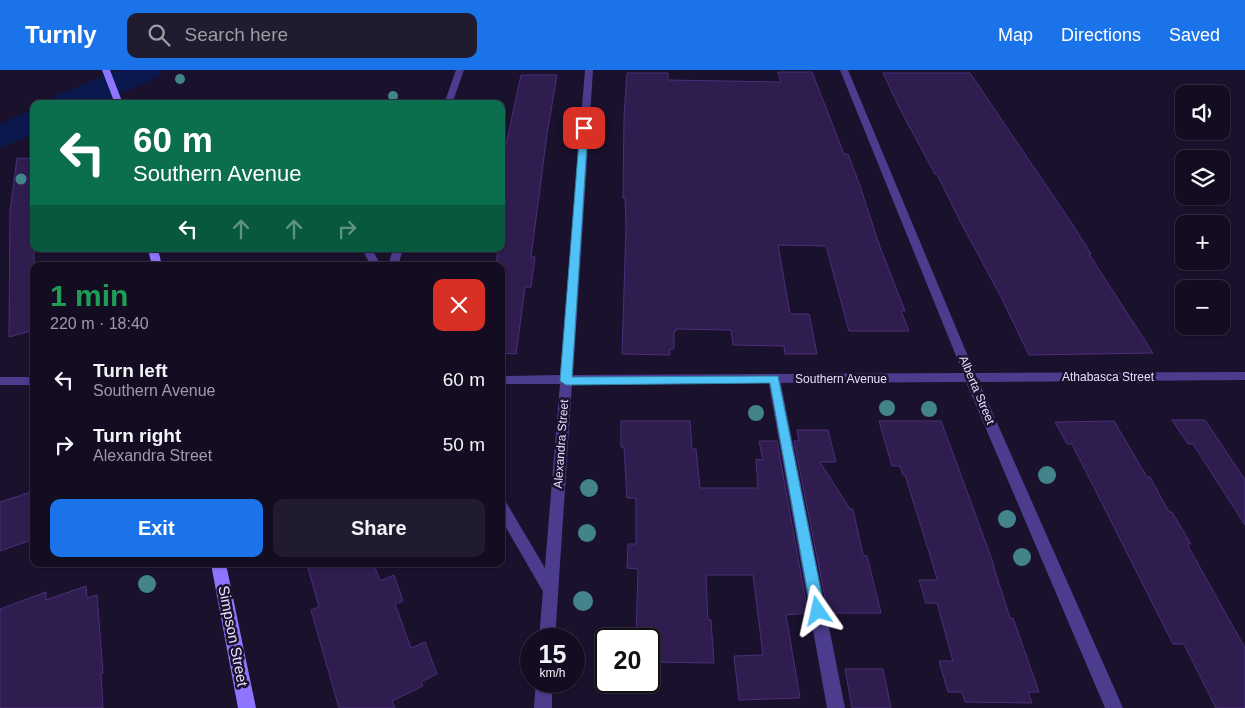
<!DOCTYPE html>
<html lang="en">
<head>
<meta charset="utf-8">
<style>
  body { margin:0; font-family:Arial,sans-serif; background:#211b2f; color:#f1f3f6; height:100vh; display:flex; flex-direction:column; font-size:19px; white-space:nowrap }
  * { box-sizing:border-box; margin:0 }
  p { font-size:16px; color:#9d9ca5 }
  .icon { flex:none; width:28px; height:28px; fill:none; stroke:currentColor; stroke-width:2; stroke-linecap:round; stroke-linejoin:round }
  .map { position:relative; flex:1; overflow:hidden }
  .drawer { position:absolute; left:30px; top:192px; width:475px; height:305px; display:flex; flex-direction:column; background:#140d22; border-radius:10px; box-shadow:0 1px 4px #0004,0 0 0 1px #332d40 }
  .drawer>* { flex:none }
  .hud { position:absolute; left:30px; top:30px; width:475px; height:152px; border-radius:10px; box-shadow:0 1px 4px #0004,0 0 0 1px #332d40; background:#0b6e4f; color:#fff; overflow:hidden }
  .controls { position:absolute; left:1175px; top:15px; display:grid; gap:10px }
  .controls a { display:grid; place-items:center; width:55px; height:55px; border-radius:10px; background:#140d22; box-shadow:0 1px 4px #0004,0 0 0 1px #332d40; font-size:25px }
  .speed { position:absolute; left:520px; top:558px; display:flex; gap:10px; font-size:25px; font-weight:700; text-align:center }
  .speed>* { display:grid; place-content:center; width:65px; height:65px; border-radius:50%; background:#140d22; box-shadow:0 1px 4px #0004,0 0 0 1px #332d40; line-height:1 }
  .speed small { font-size:12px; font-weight:400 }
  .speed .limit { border:2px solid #111; border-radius:8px; background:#fff; color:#111 }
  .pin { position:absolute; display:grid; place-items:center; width:42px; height:42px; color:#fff; margin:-21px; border-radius:10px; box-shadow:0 2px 8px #0006 }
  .me { position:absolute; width:55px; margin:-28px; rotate:349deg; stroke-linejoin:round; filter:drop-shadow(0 0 4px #0008) }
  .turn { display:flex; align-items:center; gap:18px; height:105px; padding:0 20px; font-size:22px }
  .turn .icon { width:65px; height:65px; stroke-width:2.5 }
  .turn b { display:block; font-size:35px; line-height:42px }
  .lanes { display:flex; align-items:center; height:48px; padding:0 20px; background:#0003; justify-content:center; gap:25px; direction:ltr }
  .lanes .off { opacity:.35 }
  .round { display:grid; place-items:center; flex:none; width:52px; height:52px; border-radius:10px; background:#211b2f }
  .headline { display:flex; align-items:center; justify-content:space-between; height:85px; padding:0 20px }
  h1 { font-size:30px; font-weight:700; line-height:38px; color:#1e9e55 }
  .button { display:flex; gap:10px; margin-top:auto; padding:10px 20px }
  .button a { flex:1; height:58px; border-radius:10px; background:#1a73e8; color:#fff; font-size:20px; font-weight:700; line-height:58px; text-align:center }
  .button a+a { background:#211b2f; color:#f1f3f6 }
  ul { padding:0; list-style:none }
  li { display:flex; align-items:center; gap:15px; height:65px; padding:0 20px }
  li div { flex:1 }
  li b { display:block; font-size:19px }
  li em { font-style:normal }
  header { display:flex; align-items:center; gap:30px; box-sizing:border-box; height:70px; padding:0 25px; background:#1a73e8; color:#fff }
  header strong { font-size:24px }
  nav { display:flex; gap:28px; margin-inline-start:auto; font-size:18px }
  .search { width:350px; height:45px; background:#211b2f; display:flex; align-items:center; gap:12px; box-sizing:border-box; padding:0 18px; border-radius:10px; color:#9d9ca5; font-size:19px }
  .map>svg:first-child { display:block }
  .water { fill:#0a184d }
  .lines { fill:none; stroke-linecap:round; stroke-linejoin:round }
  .river { fill:#0a184d; fill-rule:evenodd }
  .building { fill:#2f1d4f; stroke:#4a2f7b }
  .service { fill:#4c3c8d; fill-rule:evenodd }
  .minor { fill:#4c3c8d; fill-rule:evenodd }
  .secondary { fill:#8e75ff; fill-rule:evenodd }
  .tree { fill:#43848a }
  .route { fill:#4fc3f7; stroke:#337fa1 }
  .labels { text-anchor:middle; stroke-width:5; stroke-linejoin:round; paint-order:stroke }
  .street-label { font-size:12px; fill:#e7deff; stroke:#1a112d }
  .near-street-label { font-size:15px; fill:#e7deff; stroke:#1a112d }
</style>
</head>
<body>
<header>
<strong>Turnly</strong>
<div class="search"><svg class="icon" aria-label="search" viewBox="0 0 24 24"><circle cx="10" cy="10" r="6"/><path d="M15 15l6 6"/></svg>Search here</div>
<nav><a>Map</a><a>Directions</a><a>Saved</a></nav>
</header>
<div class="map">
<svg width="1245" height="638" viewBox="0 0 1245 638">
  <rect width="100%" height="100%" fill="#1a112d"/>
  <path class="water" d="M 76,17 L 80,34 L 44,34 Z
    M 34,39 L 34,64 L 0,78 L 0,54 Z"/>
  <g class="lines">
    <path class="river" d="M 118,0 L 163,0 L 158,7 L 98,34 L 50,34 L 55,26 Z"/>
  </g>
  <path class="building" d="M 778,2 L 812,2 L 844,84 L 848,84 L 859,113 L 880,177 L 905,241 L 901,241 L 909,261 L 849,261 L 826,176 L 778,175 L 790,244 L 809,244 L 817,284 L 785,284 L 784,276 L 733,275 L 731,260 L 676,259 L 676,261 L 674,261 L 674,279 L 670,279 L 670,285 L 622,284 L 626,156 L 625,128 L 623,128 L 624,46 L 627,3 L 668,3 L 668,10 L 781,12 Z
    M 883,3 L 970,3 L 1073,155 L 1091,184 L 1089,184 L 1153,283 L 1029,285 L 1000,225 L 959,149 L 937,104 L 935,104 L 902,43 Z
    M 521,5 L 557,5 L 547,64 L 531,187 L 535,187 L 531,217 L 525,217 L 516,284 L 501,283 L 501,196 L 496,196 L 498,179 L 501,179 L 501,98 Z
    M 17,88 L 34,89 L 34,260 L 9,267 L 10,142 Z
    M 1172,350 L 1205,350 L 1245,410 L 1245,455 L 1193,374 L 1188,374 Z
    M 621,351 L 690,351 L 692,379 L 696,379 L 700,418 L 758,418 L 756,389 L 763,390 L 759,371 L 777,371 L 808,543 L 786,545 L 800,628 L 739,630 L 734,586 L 763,585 L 753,505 L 706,505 L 708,550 L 711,550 L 714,593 L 649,592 L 649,569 L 636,569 L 638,499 L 627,498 L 628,474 L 636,474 L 636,428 L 627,428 L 624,377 L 621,377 Z
    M 879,351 L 941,351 L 994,495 L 993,495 L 1010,548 L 1013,548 L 1039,622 L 1028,622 L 1032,633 L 965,632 L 962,622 L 948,622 L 939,591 L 953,591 L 937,533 L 926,533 L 919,510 L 937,510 L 937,508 L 905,405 L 903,405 L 900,396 L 892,396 Z
    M 1114,351 L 1147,407 L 1150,407 L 1169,442 L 1172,442 L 1191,474 L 1187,474 L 1245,578 L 1245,638 L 1216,638 L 1184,574 L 1173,574 L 1072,374 L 1067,374 L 1055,352 Z
    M 797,360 L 828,360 L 836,392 L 820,392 L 850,439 L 853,439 L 863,485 L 867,486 L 881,543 L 828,543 L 794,371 L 799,371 Z
    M 34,421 L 34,469 L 0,481 L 0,432 Z
    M 307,494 L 374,494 L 380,511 L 394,505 L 403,531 L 395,534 L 411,578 L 425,572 L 437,604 L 421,612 L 423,616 L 392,631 L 395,638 L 339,638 L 311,540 L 319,537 Z
    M 86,516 L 87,528 L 97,525 L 103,603 L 101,603 L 103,638 L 0,638 L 0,539 L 46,522 L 46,530 Z
    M 845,599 L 883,599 L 891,638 L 852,638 Z"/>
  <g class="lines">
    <path class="service" d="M 456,0 L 464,0 L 452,34 L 444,34 Z
      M 362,179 L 372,179 L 381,196 L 371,196 Z
      M 393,179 L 403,179 L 398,196 L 388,196 Z
      M 774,305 L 780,309 L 845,638 L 827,638 L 768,309 Z
      M 501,430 L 506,432 L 555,515 L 558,520 L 555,525 L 550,527 L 545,525 L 501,449 Z"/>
    <path class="minor" d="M 585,0 L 593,0 L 573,305 L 963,303 L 840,0 L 848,0 L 975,303 L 1245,302 L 1245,310 L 979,312 L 1123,638 L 1105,638 L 966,312 L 572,314 L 555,569 L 539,569 L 560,314 L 501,314 L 501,306 L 560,305 Z
      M 0,307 L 34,307 L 34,315 L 0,315 Z
      M 536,611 L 552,611 L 552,638 L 534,638 Z"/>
    <path class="secondary" d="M 102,0 L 110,0 L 123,34 L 115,34 Z
      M 148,179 L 158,179 L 162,196 L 152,196 Z
      M 211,494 L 226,494 L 256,638 L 238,638 Z"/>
  </g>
  <g class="tree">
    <circle cx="180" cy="9" r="5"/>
    <circle cx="393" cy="26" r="5"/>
    <circle cx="21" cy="109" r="5.5"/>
    <circle cx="887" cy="338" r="8"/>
    <circle cx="929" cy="339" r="8"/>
    <circle cx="756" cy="343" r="8"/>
    <circle cx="1047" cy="405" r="9"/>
    <circle cx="589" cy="418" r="9"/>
    <circle cx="1007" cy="449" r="9"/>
    <circle cx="587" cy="463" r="9"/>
    <circle cx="1022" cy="487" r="9"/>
    <circle cx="147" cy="514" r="9"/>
    <circle cx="583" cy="531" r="10"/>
  </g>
  <path class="route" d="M 584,56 L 588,58 L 572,307 L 778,306 L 825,541 L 823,546 L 818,548 L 813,546 L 811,541 L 770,313 L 566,315 L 560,311 L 580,58 Z"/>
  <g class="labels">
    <g class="street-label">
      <text x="1108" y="311">Athabasca Street</text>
      <text x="841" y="313">Southern Avenue</text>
      <text transform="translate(977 320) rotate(67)" y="4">Alberta Street</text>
      <text transform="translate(561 374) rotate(-86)" y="4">Alexandra Street</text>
    </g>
    <g class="near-street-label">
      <text transform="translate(233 566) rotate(79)" y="5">Simpson Street</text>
    </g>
  </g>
</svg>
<div class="controls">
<a><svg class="icon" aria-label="sound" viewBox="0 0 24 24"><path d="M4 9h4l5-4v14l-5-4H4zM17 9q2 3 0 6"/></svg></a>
<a><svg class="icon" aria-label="layers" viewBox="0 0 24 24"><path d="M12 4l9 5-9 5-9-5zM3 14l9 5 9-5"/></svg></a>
<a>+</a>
<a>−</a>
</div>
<div class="speed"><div>15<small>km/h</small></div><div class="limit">20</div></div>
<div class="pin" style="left:584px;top:58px;background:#d93025"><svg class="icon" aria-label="arrive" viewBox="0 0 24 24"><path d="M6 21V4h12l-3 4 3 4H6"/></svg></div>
<svg class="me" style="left:818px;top:541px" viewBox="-20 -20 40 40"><path d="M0-17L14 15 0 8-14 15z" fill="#4fc3f7" stroke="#fff" stroke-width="4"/></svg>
<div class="hud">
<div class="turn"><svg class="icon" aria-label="left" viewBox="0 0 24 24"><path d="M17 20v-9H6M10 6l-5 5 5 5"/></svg><div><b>60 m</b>Southern Avenue</div></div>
<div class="lanes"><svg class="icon" aria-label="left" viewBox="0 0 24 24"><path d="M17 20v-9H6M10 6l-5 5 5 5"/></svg><svg class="icon off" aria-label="ahead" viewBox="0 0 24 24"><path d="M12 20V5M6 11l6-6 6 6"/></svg><svg class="icon off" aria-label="ahead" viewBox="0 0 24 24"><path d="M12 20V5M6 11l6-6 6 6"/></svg><svg class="icon off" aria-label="right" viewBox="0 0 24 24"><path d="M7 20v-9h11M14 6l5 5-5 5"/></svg></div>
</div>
<section class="drawer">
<div class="headline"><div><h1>1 min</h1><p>220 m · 18:40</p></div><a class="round" style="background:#d93025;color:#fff"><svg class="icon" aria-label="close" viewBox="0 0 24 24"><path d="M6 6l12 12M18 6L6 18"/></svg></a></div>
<ul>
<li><svg class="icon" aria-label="left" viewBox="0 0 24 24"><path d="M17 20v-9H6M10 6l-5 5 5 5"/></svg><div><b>Turn left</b><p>Southern Avenue</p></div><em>60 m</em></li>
<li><svg class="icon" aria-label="right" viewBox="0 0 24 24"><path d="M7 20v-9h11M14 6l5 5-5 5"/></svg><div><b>Turn right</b><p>Alexandra Street</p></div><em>50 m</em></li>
</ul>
<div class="button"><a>Exit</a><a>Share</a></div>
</section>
</div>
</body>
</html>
